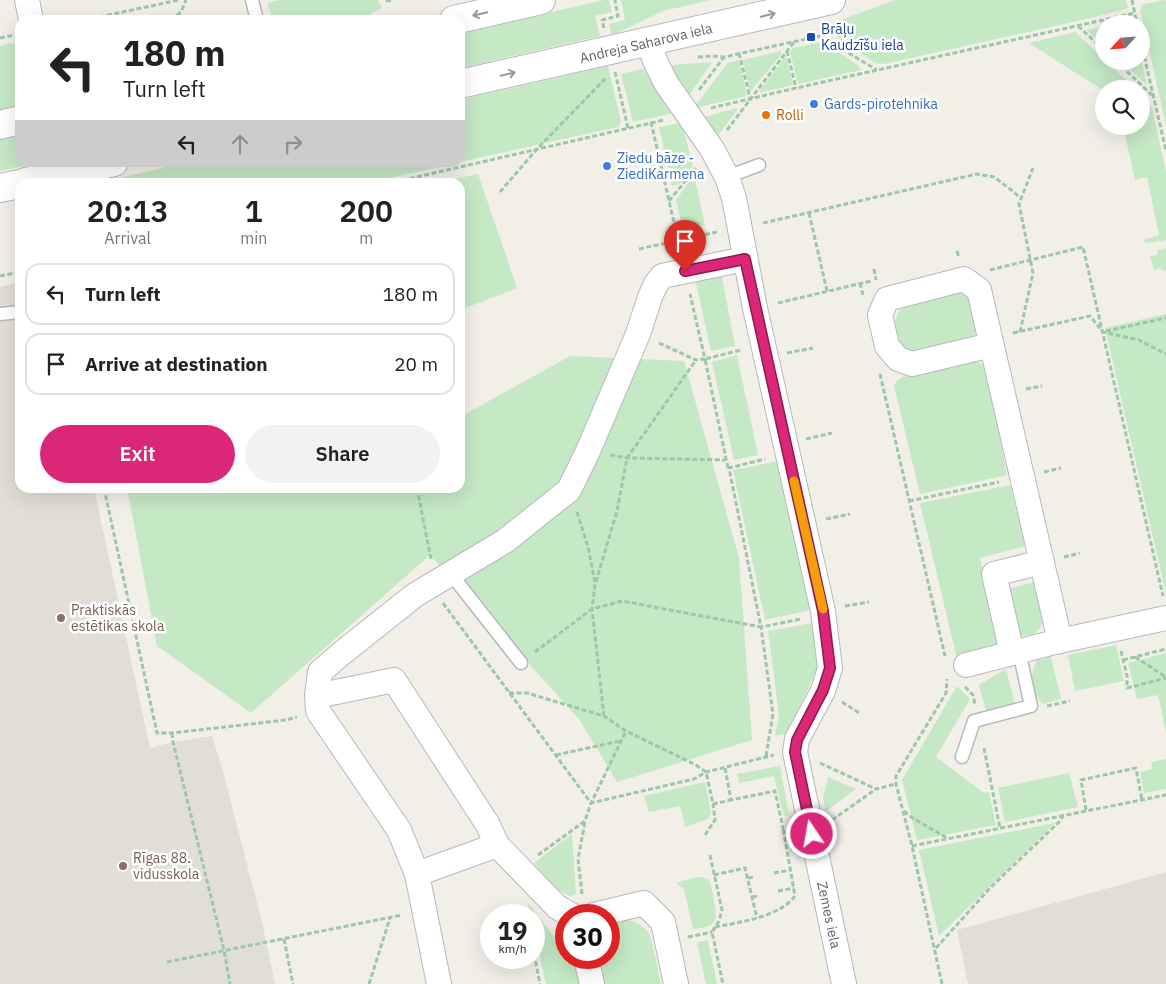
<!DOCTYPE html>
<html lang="en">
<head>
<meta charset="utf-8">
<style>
  body { margin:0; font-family:"IBM Plex Sans",sans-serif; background:#f2f2f2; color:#222; height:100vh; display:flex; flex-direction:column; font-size:19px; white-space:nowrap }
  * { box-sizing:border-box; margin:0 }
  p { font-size:16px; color:#767676 }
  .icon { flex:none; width:28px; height:28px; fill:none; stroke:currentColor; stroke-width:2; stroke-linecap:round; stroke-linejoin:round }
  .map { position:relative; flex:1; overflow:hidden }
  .sheet { position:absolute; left:15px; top:178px; width:450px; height:315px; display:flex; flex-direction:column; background:#fff; border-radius:15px; box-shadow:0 5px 20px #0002 }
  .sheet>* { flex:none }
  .top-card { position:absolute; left:15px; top:15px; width:450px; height:152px; border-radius:15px; box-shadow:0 5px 20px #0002; background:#fff; color:#222; overflow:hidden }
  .needle { width:32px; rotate:244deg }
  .buttons { position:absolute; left:1095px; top:15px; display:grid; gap:10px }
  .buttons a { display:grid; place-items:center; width:55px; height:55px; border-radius:50%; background:#fff; box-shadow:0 5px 20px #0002; font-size:25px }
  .speed { position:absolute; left:480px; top:904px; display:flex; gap:10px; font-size:25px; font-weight:700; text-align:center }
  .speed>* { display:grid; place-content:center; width:65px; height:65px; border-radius:50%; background:#fff; box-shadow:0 5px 20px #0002; line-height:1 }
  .speed small { font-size:12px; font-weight:400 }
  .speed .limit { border:8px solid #d22; background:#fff; color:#111 }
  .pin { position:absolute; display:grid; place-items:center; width:42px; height:42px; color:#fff; margin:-51px -21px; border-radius:50% 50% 50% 0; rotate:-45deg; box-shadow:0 0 5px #0007 }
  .pin .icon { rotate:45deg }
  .me { position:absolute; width:55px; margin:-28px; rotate:348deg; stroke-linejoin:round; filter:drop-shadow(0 0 4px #0008) }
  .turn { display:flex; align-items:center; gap:18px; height:105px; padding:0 25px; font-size:22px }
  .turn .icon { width:65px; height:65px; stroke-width:2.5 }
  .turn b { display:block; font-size:35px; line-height:42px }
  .lanes { display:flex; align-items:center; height:48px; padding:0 25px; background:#0003; justify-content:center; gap:25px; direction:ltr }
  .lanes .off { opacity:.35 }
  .eta { display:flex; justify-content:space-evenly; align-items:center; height:85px; text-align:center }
  .eta b { font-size:30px; font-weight:600; line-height:35px }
  .button { display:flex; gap:10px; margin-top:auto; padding:10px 25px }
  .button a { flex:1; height:58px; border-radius:30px; background:#db2777; color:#fff; font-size:20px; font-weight:600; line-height:58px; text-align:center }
  .button a+a { background:#f2f2f2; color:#222 }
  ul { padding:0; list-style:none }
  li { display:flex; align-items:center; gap:15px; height:62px; margin:0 10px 8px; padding:0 15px; border:2px solid #e0e0e0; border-radius:15px }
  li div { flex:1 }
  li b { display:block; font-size:19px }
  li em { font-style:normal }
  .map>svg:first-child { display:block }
  .education { fill:#e1ded6 }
  .green { fill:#c5e8c5 }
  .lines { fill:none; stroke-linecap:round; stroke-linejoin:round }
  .service-casing { stroke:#b5b8bc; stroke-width:15 }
  .minor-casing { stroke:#b5b8bc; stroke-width:26 }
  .tertiary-casing { stroke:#b5b8bc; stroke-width:30 }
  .path { stroke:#9cc7a9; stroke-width:3; stroke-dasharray:5 2.5; stroke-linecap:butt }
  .service { stroke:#fff; stroke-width:12 }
  .minor { stroke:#fff; stroke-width:24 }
  .tertiary { stroke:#fff; stroke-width:28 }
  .oneway { stroke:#979a9d }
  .route-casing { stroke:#8e194d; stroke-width:12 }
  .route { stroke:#db2777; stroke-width:9 }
  .slow { stroke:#f59e0b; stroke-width:9 }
  .transit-dot { fill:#1a4fb4; stroke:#fff; stroke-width:2 }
  .shop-dot { fill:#3f7fe0; stroke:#fff; stroke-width:2 }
  .food-dot { fill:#e8710a; stroke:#fff; stroke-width:2 }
  .education-dot { fill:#8d6e63; stroke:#fff; stroke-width:2 }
  .labels { text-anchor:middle; stroke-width:5; stroke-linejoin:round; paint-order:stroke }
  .transit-label { font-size:14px; fill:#164399; stroke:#fff; text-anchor:start }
  .street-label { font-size:14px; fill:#5f6368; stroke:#fff }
  .shop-label { font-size:14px; fill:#366cbe; stroke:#fff; text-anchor:start }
  .food-label { font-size:14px; fill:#c56008; stroke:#fff; text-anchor:start }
  .education-label { font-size:14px; fill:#785e54; stroke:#fff; text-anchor:start }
</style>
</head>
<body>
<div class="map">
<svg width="1166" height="984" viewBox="0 0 1166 984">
  <rect width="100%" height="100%" fill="#f1efe8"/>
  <path class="education" d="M 20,282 L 20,488 L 94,488 L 150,748 L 173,742 L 212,736 L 221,764 L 262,922 L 275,984 L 0,984 L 0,287 Z
    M 1166,872 L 1166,984 L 968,984 L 957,930 Z"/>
  <path class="green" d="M 280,0 L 378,0 L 382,8 L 359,20 L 273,20 L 267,3 Z
    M 604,0 L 609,0 L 612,12 L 595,16 L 600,36 L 460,68 L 460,33 Z
    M 621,0 L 711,0 L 663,11 L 617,33 L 611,34 L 609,24 L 625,20 Z
    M 895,0 L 1126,0 L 1128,8 L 1091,18 L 884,64 L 875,63 L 822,27 Z
    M 1165,0 L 1166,3 L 1166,125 L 1140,9 L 1143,4 Z
    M 1104,26 L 1104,46 L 1087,30 Z
    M 1075,32 L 1104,59 L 1104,61 L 1106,61 L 1136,89 L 1104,89 L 1104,91 L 1029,43 Z
    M 20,41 L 20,105 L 0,110 L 0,46 Z
    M 823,42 L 859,66 L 861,70 L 798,84 L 790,52 L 793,48 Z
    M 781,51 L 781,55 L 750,92 L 743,60 Z
    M 786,56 L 793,85 L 759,93 L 761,89 Z
    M 1141,58 L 1147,85 L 1121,61 L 1141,61 Z
    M 739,60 L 747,96 L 695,108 L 695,106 L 728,63 Z
    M 712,62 L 688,97 L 672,76 L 672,65 Z
    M 608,66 L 621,122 L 618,127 L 460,162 L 460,100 Z
    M 643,69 L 674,113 L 633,122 L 621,74 Z
    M 1141,94 L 1147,99 L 1152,107 L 1166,172 L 1166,240 L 1148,243 L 1143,241 L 1146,239 L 1159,235 L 1147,177 L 1135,180 L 1123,126 L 1141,126 Z
    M 737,108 L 737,110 L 716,138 L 701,118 Z
    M 680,123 L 684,132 L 693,166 L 680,184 L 672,186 L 659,127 Z
    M 20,135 L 20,162 L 38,163 L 0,171 L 0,139 Z
    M 188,162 L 459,162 L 459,163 L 370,182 L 110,182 L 110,180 Z
    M 478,174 L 517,288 L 460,310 L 460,182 L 440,182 Z
    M 694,175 L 705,225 L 683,230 L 676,200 Z
    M 1166,248 L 1166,270 L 1162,271 L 1161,268 L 1154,270 L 1150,256 L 1158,255 L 1157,250 Z
    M 721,272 L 735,346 L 711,351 L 695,278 Z
    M 958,292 C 976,301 976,305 981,323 L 976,333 L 967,342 L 919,354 L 908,352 L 899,345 L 894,324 L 899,311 L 909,304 Z
    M 1166,314 L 1166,594 L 1105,328 Z
    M 737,355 L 758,455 L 734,460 L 712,362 Z
    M 570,356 L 684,361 L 739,558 L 752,740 L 617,782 L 579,719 L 430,555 L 251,713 L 157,646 L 127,488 L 460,488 L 460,417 Z
    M 976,361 L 983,365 L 998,426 L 1007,475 L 920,494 L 894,386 L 896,382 L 903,377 Z
    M 779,461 L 810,610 L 765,620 L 733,470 Z
    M 1010,485 L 1025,546 L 980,558 L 1001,647 L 957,659 L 920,503 Z
    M 1035,582 L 1043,618 L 1041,627 L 1034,634 L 1020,636 L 1008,589 Z
    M 813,623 L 818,667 L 788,733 L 775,736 L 779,714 L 768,631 Z
    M 1116,645 L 1124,681 L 1075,691 L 1068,655 Z
    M 1166,653 L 1166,733 L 1158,695 L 1137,699 L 1128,663 Z
    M 1051,657 L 1061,699 L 1043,704 L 1034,694 L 1032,673 L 1037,660 Z
    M 1006,669 L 1015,704 L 986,711 L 979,685 Z
    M 957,686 L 970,699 L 936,757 L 984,793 L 989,792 L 996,825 L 917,840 L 902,780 Z
    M 1166,759 L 1166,789 L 1144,793 L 1140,772 L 1153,769 L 1151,762 Z
    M 780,766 L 789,815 L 784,816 L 774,776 L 739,783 L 737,774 Z
    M 1069,773 L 1078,807 L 1005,822 L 998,788 Z
    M 828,777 L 856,789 L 826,811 L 823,798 Z
    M 705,782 L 711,812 L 708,819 L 685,827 L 680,806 L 649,812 L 644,796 Z
    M 1055,823 L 939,936 L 919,850 Z
    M 572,834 L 576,894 L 570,896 L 553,887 L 534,863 Z
    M 696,877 C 701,877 707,877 710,882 C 712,886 716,912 716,917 C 715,919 714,922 712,924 C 708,928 699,928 693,929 L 684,889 L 676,883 Z
    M 528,903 L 566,952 L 566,958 L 570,958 C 577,965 578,974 580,984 L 546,984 L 534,930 L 534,915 L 530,915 Z
    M 628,920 C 636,922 643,925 648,932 C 653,939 658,973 661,984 L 605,984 L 599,958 L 609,958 L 609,927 L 618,922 Z
    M 708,940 L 717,984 L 706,984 L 697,942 Z"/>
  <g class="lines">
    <g class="service-casing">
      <path id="service" d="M 252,0 L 257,20
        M 727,177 L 759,165
        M 0,314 L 20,312
        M 451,574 L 521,663
        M 962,757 L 974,721 L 1031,706 L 1019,651"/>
    </g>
    <g class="minor-casing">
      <path id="minor" d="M 27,0 L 31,20
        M 648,42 L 656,63 L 666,83 L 712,149 L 727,177 L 734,198 L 755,308 L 823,611 L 830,668 L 823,691 L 797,739 L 795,752 L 844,984
        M 991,345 L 912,364 L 898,359 L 887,346 L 880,315 L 887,299 L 964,279 L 979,290 L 1060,641
        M 1012,653 L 994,574 L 1042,562
        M 966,665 L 1055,642 L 1166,618
        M 317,696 L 394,680 L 488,825 L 497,845
        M 417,874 L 497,845 L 557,907 L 571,915
        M 594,915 L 644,903 L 663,922 L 676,984
        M 586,958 L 592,984
        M 439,984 L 417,874 L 399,830 L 318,711 L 317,696 L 320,672 L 342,653 L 415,595 L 505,541 L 569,490 L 588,451 L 638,334 L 650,297 L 656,284 L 662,276 L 745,259"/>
    </g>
    <g class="tertiary-casing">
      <path id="tertiary" d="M 454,20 L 541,0
        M 460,84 L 831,0
        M 0,125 L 20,120
        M 26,182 L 114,162
        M 0,188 L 20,184"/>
    </g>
    <path class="path" d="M 387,0 L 387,1 L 393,0
      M 1132,0 L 1137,24
      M 85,20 L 179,0
      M 171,20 L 181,12 L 186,0
      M 1078,26 L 1104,50
      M 604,28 L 602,20 L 618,16 L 615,0
      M 0,38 L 14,35
      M 1141,42 L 1166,151
      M 787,51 L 796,88
      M 739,53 L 750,98
      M 698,57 L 712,56 L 724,57 L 820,36 L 877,70
      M 1116,61 L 1154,97
      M 615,72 L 628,128
      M 699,90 L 724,57
      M 711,108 L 796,88 L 1135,13
      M 651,122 L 680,249
      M 727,130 L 794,42
      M 395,182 L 664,120
      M 500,192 L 537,149 L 606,78
      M 669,201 L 696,168
      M 809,213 L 827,291
      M 763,223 L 977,174 L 994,177 L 1014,192 L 1021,199
      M 639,249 L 717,232
      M 957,251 L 959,258
      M 874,269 L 876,280
      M 990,270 L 1083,247 L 1163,596
      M 0,276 L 20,272
      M 860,283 L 863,295
      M 778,303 L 871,281
      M 1106,331 L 1166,318
      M 1020,332 L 1033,273 L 1019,204 L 1033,168
      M 1013,333 L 1090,316 L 1103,332 L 1139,340 L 1166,354
      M 659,343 L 696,360 L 705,359 L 690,294
      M 787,353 L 813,348
      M 880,374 L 945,656
      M 1026,389 L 1042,386
      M 806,439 L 832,433
      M 610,455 L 627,458 L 726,460
      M 728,468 L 705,359 L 741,350
      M 1044,472 L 1061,468
      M 104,488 L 157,733 L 172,733 L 286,720 L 297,717
      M 417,488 L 431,559
      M 909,501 L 999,482
      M 577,512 L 588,547 L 595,583
      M 826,519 L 850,514
      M 1064,557 L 1080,553
      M 443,603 L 591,803 L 694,779 L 706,772 L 774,755
      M 845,606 L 869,602
      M 1121,651 L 1127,676 L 1127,688 L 1166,678
      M 535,652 L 592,609 L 622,601 L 761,627 L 729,468 L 765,459
      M 1135,657 L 1166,677
      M 1123,660 L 1166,649
      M 965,687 L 973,695 L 975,705
      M 509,693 L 527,693 L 604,716 L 626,731 L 696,765 L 706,772 L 713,804 L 731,800
      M 842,702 L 861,714
      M 1047,706 L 1070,701
      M 604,716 L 592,609 L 595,585 L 617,511 L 627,458 L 696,360
      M 172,733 L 173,742 L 224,950 L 230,984
      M 984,748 L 1000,828
      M 556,755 L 620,741
      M 766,756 L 773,714 L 761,627 L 801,619
      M 820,763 L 876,789 L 896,784
      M 725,768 L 731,800 L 775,791 L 783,828 L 784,828
      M 1086,810 L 1081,780 L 1136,768 L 1142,800
      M 904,811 L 911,817 L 947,838
      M 832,820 L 876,789
      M 705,835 L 715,820 L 713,804
      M 912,846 L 1166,795
      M 538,855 L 585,821 L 591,803 L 626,731
      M 710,855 L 722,910 L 719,921 L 712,932 L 723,984
      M 774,873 L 790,870
      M 714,875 L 745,868 L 757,918
      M 748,878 L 754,877
      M 778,891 L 794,888
      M 582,894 L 578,859 L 585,822
      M 752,897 L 758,896
      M 524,907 L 526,915
      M 715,927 C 741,922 779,917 795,896 L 783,828
      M 688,937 L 712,932
      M 284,939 L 293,984
      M 936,948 L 990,888 L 1059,822 L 1063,816
      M 534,954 L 540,984
      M 167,962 L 402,915
      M 369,984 L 390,918
      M 942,984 L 912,846 L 896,784 L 896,776 L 946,693 L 947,679"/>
    <use href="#service" class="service"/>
    <use href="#minor" class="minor"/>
    <use href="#tertiary" class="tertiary"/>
  </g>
  <defs><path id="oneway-shaft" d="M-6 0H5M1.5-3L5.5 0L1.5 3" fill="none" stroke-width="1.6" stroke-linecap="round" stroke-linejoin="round" transform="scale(1.25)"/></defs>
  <g class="oneway">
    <use href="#oneway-shaft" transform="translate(480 14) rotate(167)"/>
    <use href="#oneway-shaft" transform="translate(768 15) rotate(-13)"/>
    <use href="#oneway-shaft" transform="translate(508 74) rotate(-13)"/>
  </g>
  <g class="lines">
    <g class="route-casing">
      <path id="route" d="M 685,271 L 745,259 L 823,611 L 830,668 L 823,690 L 797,740 L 795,752 L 812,834"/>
    </g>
    <use href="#route" class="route"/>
    <path class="slow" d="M 794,481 L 823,609"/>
  </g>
  <rect class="transit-dot" x="806" y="32" width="10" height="10" rx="2.5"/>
  <g class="shop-dot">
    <circle cx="814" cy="104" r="5"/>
    <circle cx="607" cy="166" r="5"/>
  </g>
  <circle class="food-dot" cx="766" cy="115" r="5"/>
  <g class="education-dot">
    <circle cx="61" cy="618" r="5"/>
    <circle cx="123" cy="866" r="5"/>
  </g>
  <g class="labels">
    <g class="transit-label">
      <text x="821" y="34">Brāļu<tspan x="821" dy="16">Kaudzīšu iela</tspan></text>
    </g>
    <g class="street-label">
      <text transform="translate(646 43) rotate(-13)" y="5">Andreja Saharova iela</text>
      <text transform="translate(829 915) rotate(78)" y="5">Zemes iela</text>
    </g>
    <g class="shop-label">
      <text x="824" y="109">Gards-pirotehnika</text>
      <text x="617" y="163">Ziedu bāze -<tspan x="617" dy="16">ZiediKarmena</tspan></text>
    </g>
    <g class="food-label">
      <text x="776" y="120">Rolli</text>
    </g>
    <g class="education-label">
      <text x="71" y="615">Praktiskās<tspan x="71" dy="16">estētikas skola</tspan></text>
      <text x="133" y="863">Rīgas 88.<tspan x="133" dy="16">vidusskola</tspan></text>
    </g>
  </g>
</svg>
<div class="buttons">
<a><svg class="needle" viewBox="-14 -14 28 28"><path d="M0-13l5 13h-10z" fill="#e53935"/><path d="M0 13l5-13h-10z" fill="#767676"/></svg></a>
<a><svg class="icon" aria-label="search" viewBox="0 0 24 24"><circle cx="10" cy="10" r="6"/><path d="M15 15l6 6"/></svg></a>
</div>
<div class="speed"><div>19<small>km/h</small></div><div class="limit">30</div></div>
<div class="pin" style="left:685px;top:271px;background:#d93025"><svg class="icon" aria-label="arrive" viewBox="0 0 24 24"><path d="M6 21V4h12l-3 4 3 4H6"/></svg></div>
<svg class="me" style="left:812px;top:834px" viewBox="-20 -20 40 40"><circle r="17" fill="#db2777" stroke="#fff" stroke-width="3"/><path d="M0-11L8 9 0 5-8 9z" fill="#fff"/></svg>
<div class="top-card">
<div class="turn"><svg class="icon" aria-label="left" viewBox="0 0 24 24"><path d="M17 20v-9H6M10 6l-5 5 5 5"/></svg><div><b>180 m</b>Turn left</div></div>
<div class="lanes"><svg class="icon" aria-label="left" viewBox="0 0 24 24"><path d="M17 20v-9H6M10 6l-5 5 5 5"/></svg><svg class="icon off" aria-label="ahead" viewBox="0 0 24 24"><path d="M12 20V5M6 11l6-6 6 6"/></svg><svg class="icon off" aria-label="right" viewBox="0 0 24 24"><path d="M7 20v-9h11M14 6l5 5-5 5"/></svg></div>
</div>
<section class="sheet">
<div class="eta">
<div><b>20:13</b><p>Arrival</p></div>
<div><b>1</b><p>min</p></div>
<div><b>200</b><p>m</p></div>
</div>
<ul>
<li><svg class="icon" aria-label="left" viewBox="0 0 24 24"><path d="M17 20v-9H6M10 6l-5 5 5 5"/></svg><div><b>Turn left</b></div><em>180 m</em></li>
<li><svg class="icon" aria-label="arrive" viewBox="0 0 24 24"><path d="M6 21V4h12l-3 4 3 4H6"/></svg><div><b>Arrive at destination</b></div><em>20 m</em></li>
</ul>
<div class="button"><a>Exit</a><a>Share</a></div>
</section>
</div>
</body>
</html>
